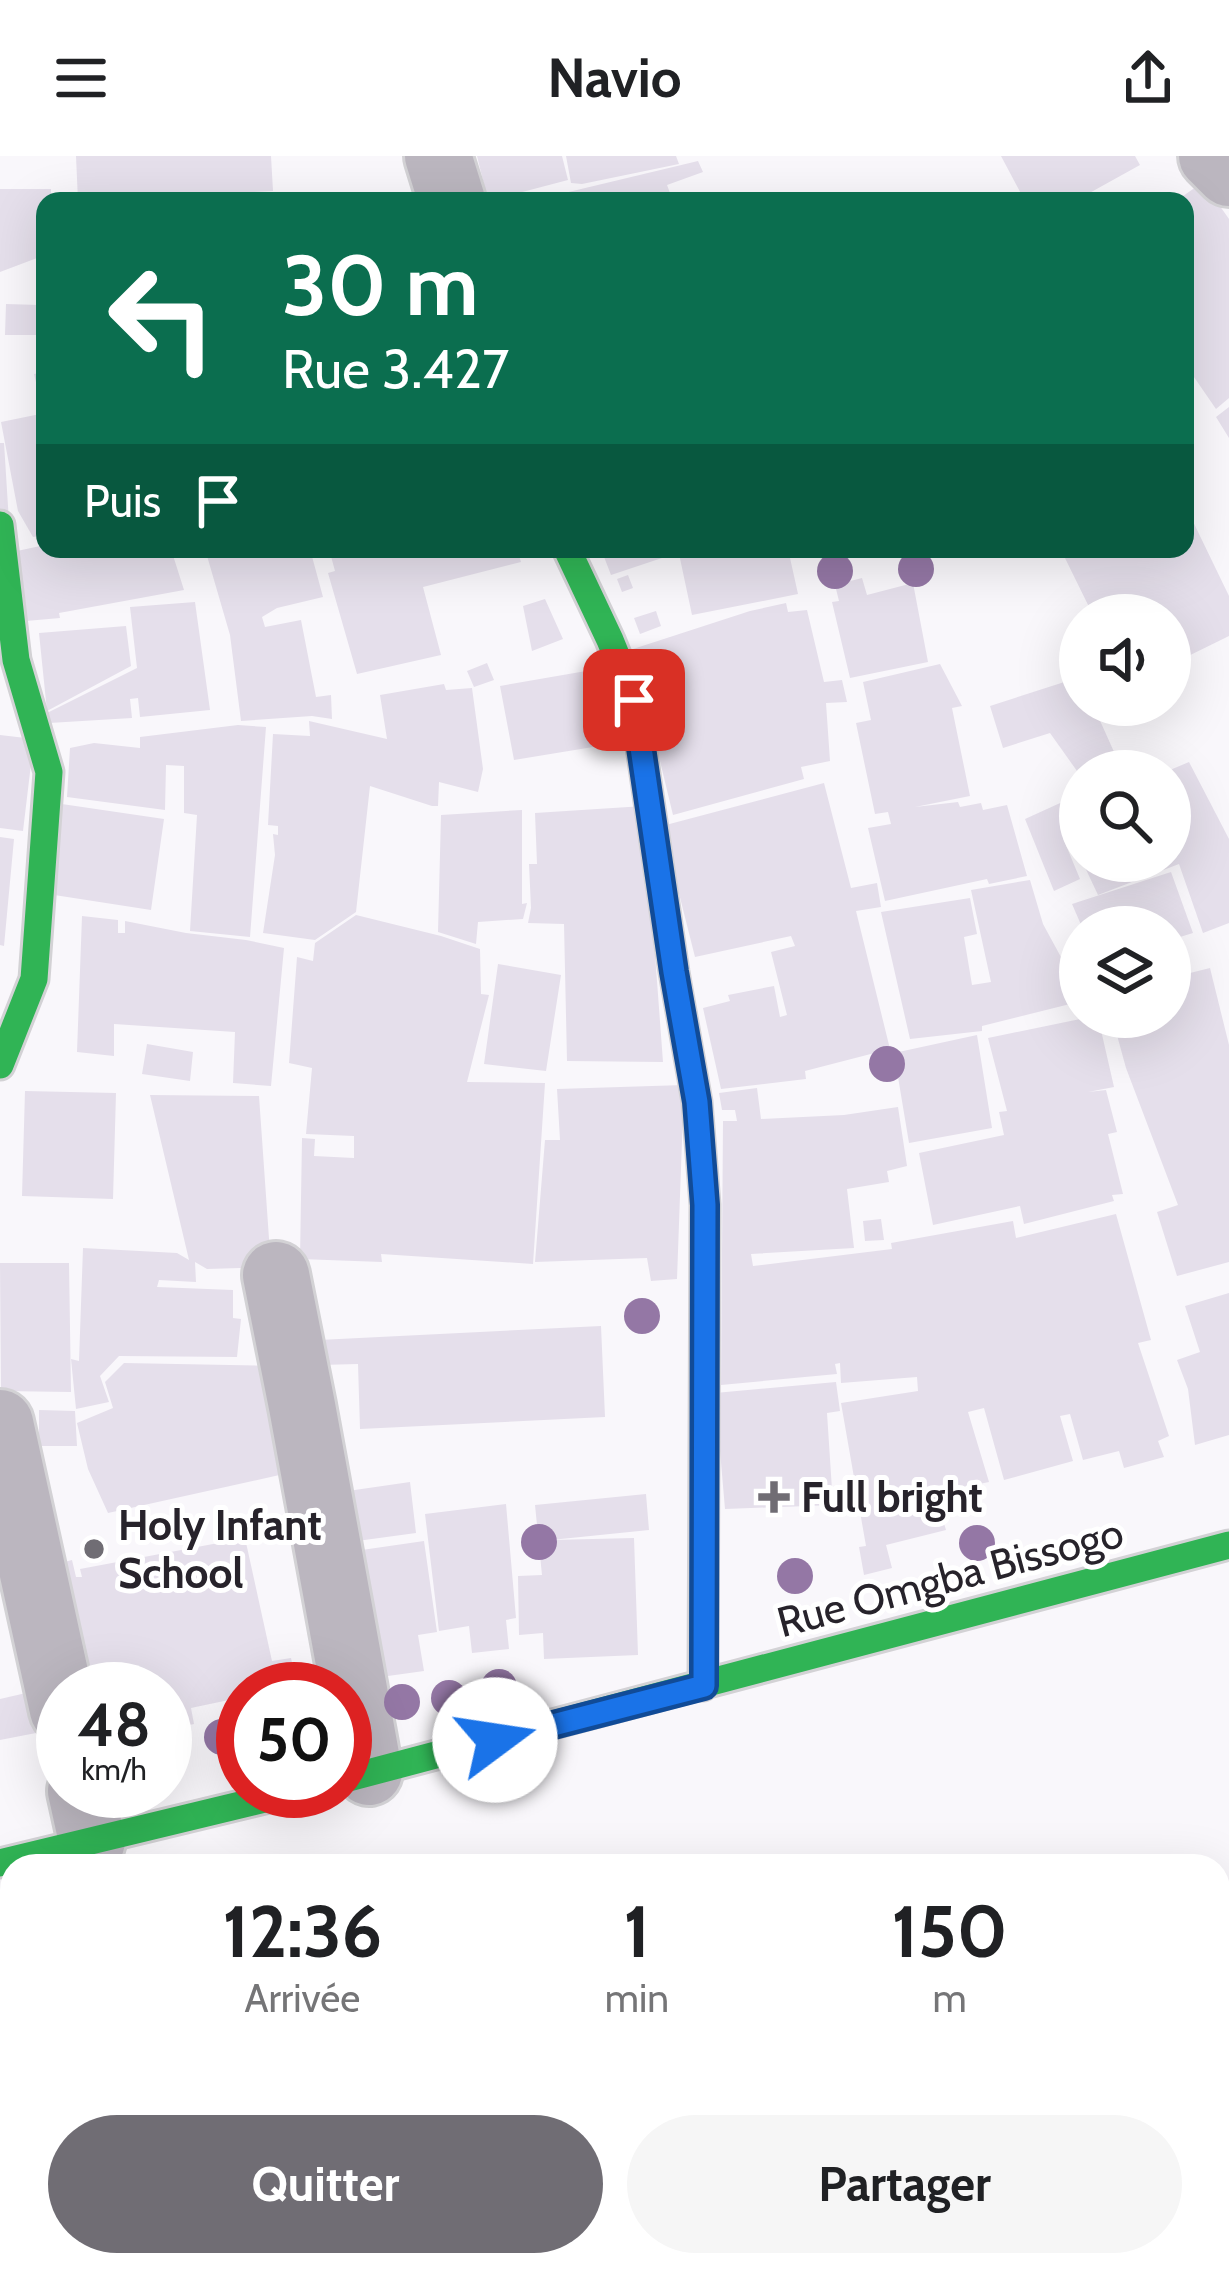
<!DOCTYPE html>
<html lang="fr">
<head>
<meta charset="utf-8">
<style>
  body { margin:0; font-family:Cabin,sans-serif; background:#f6f6f6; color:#202124; height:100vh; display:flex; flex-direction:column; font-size:45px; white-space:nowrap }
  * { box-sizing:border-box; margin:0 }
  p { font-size:39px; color:#757577 }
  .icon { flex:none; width:66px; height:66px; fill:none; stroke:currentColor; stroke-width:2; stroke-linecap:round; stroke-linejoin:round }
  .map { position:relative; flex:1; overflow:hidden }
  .drawer { position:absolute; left:0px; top:1698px; width:1230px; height:423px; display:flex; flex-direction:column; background:#fff; border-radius:36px 36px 0 0; box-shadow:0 12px 48px #0002 }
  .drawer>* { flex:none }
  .top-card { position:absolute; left:36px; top:36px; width:1158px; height:366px; border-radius:24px; box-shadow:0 12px 48px #0002; background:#0b6e4f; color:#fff; overflow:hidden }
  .buttons { position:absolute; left:1059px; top:438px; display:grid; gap:24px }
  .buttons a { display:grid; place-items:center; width:132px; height:132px; border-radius:50%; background:#fff; box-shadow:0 12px 48px #0002; font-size:60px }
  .speed { position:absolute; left:36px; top:1506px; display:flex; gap:24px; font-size:60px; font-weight:700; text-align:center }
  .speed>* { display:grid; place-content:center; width:156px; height:156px; border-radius:50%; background:#fff; box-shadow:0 12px 48px #0002; line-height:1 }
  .speed small { font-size:30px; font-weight:400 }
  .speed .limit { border:18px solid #d22; background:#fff; color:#111 }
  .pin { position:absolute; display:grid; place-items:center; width:102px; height:102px; color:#fff; margin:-51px; border-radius:24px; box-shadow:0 6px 18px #0006 }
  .me { position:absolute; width:132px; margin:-66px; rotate:76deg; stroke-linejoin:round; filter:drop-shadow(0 0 9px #0008) }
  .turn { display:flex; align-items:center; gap:42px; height:252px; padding:0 48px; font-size:54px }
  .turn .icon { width:156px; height:156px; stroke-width:2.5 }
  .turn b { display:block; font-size:84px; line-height:102px }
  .then { display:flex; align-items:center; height:114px; padding:0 48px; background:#0003; gap:24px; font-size:45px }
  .eta { display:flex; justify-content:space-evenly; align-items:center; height:204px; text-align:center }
  .eta b { font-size:72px; font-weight:700; line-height:84px }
  .primary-button { display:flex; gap:24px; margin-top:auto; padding:24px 48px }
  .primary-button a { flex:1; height:138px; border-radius:72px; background:#706d74; color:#fff; font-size:48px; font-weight:700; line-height:138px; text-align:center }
  .primary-button a+a { background:#f6f6f6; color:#202124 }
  header { display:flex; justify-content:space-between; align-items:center; height:156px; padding:0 48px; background:#fff; font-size:54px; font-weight:700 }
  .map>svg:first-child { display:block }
  .building { fill:#e5dfeb }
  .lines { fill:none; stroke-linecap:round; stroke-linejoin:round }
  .street-casing { stroke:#d3d2d5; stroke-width:72 }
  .fast-casing { stroke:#d3d2d5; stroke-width:33 }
  .street { stroke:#bbb6bf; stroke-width:66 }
  .fast { stroke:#30b455; stroke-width:27 }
  .tree { fill:#9477a5 }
  .route-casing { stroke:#114b97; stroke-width:30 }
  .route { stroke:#1a73e8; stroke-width:21 }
  .poi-dot { fill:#706d74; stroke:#fff; stroke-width:4.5 }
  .labels { text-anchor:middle; stroke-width:10; stroke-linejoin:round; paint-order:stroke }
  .poi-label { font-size:42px; font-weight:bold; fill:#27232b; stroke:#fff; text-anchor:start }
  .street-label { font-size:42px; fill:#27232b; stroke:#fff }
</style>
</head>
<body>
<header><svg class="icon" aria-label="menu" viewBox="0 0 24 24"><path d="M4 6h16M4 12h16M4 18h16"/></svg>Navio<svg class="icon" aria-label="share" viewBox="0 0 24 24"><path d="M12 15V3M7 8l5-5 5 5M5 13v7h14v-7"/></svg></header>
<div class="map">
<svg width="1229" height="2120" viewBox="0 0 1229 2120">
  <rect width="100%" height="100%" fill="#f9f7fb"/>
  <path class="building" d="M 76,0 L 271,0 L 273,35 L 204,39 L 204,45 L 78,45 Z
    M 477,0 L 562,0 L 568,24 L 488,45 Z
    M 566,0 L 676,0 L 679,8 L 582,28 L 571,27 Z
    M 1001,0 L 1135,0 L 1140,9 L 1075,45 L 1025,45 Z
    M 698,5 L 703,16 L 667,29 L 673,45 L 531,45 Z
    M 1203,26 L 1229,63 L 1229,242 L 1216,253 L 1185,208 L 1185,45 L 1176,45 Z
    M 0,33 L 51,33 L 51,45 L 45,45 L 45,99 L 0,116 Z
    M 6,148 L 39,149 L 38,179 L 5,179 Z
    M 45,216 L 45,255 L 43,255 L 34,218 Z
    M 1229,251 L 1229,282 L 1216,261 Z
    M 45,257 L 45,379 L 33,381 L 18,355 L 1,266 Z
    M 0,287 L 4,287 L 11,397 L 0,396 Z
    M 1185,349 L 1229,440 L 1229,480 L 1170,509 L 1170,459 L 1093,459 L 1063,398 L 1074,393 L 1185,393 Z
    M 45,389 L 45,393 L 171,393 L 184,434 L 59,457 L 60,462 L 26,465 L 17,395 Z
    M 205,393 L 310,393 L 323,441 L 277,452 L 262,461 L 265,471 L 301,464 L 316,541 L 331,539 L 332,563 L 312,560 L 241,565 L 230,479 Z
    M 329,393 L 517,393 L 521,406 L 423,431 L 441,499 L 357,518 L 328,417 L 335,415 Z
    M 601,393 L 675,393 L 677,397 L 611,419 Z
    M 678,393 L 788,393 L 798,438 L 692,459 Z
    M 819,393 L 875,393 L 875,394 L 824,410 Z
    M 628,419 L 633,432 L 622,436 L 617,423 Z
    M 862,422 L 867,439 L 913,427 L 928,506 L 850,522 L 832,446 L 839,445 L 835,429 Z
    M 545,443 L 563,483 L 532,495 L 523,450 Z
    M 195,446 L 210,554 L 140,561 L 138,542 L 130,543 L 132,562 L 49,567 L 47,557 L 137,512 L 130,451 Z
    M 786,447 L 788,456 L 807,454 L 824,526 L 842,524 L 847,546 L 826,547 L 830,605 L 801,611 L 804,623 L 673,659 L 633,493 L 750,455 Z
    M 656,455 L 661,470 L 640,478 L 634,462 Z
    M 126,470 L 131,510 L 47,555 L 39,477 Z
    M 487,507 L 494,524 L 474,531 L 467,515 Z
    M 940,508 L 962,550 L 952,552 L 970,640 L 915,651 L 958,646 L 960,651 L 981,647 L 983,654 L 1007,649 L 1027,720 L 989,728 L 987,723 L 885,745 L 868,672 L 891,668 L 888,656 L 875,658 L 856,567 L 871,564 L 863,526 Z
    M 586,515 L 599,590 L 514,604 L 500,530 Z
    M 1080,521 L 1080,549 L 1093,549 L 1119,607 L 1105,615 L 1077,615 L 1050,577 L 1003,592 L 990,550 Z
    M 444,528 L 446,534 L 472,532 L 483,613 L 478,636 L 439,626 L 438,650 L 432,650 L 370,630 L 356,756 L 315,784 L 263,777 L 275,699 L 273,678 L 278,679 L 278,670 L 268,669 L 273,578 L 310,580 L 309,565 L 387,583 L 380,539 Z
    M 238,569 L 266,571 L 250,781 L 190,775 L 197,659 L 184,657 L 184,610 L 166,609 L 165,654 L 67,641 L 70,592 L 94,587 L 140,592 L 140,581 Z
    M 0,579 L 34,583 L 23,675 L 0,672 Z
    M 1189,606 L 1229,683 L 1229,767 L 1203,777 L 1179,708 L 1098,739 L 1082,705 L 1170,705 L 1170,614 Z
    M 824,627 L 851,732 L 877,727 L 881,751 L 856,755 L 890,893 L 805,915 L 806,923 L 721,933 L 703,852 L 730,845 L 728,839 L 774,830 L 780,861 L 787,859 L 771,796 L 795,790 L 791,780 L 695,801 L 662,670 Z
    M 1080,638 L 1080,701 L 1070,679 L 1063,682 L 1080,723 L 1054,735 L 1025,663 Z
    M 55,647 L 164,663 L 151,754 L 35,736 Z
    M 644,650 L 663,906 L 567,905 L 564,768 L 528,767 L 531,752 L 529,708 L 537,708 L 535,657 Z
    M 522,654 L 522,748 L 527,747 L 523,763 L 478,766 L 476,788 L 438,776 L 441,659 Z
    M 0,681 L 14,683 L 4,790 L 0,789 Z
    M 1171,716 L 1193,777 L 1170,784 L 1170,771 L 1082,771 L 1072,748 Z
    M 1030,724 L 1043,768 L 1068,814 L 1074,847 L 982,870 L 982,875 L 910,883 L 881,756 L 970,742 L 977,778 L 964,781 L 972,829 L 991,826 L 971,734 Z
    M 356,759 L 441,780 L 480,793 L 481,838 L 489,839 L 467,926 L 545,927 L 533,1108 L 381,1098 L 382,1106 L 300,1103 L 302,982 L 315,983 L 314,1000 L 354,1002 L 354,980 L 306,978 L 312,912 L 289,907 L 297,801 L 313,805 L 315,787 Z
    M 82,760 L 118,764 L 118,777 L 125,777 L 125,765 L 186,777 L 246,784 L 284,792 L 271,930 L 233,927 L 235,876 L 114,868 L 114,900 L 77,896 Z
    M 498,808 L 561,819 L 546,915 L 484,908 Z
    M 1210,812 L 1229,889 L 1229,1106 L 1177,1120 L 1157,1056 L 1178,1049 L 1126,912 L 1112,861 L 1170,861 L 1170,822 Z
    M 1090,861 L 1098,861 L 1114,931 L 1088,936 L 1106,934 L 1117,976 L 1108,978 L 1123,1038 L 1112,1039 L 1114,1045 L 1024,1068 L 1020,1050 L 933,1069 L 919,997 L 1004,979 L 999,956 L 1007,955 L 988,882 Z
    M 977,879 L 992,972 L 909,987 L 894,897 Z
    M 147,888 L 193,896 L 190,925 L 142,918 Z
    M 684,929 L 677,1123 L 651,1125 L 647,1102 L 535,1106 L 545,984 L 560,984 L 557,933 Z
    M 757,932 L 761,963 L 844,959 L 898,951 L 907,1010 L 887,1015 L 889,1026 L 847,1033 L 854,1092 L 751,1098 L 753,1110 L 892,1093 L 891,1087 L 1013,1065 L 1016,1082 L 1116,1058 L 1151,1184 L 1138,1187 L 1169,1280 L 1158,1285 L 1164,1301 L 1124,1312 L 1119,1295 L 1083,1304 L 1070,1258 L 1060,1260 L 1073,1305 L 1004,1324 L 984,1252 L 968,1256 L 989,1326 L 935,1337 L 946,1374 L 886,1389 L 892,1412 L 864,1419 L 859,1391 L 866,1390 L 841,1247 L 918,1235 L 917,1221 L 841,1227 L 840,1207 L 835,1208 L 837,1218 L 721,1229 L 723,965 L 737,965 L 735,954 L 722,954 L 719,937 Z
    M 25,935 L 116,937 L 113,1043 L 22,1040 Z
    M 150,939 L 259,940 L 271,1111 L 207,1113 L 195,1106 L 196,1126 L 159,1124 L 157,1131 L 233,1134 L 233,1162 L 241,1163 L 237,1201 L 119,1200 L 100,1220 L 109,1246 L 76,1253 L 71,1203 L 79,1205 L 83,1092 L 177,1097 L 189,1104 Z
    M 881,1063 L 884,1084 L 865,1085 L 863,1065 Z
    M 0,1107 L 69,1107 L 71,1236 L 1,1235 Z
    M 1229,1137 L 1229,1279 L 1195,1289 L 1188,1233 L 1177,1204 L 1200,1196 L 1185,1150 Z
    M 601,1170 L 605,1261 L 360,1273 L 358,1208 L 320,1209 L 319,1184 Z
    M 124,1207 L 278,1210 L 284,1318 L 108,1357 L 88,1313 L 77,1267 L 113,1252 L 105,1226 Z
    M 836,1226 L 840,1255 L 827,1257 L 833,1349 L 725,1353 L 715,1237 Z
    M 39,1254 L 75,1255 L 77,1290 L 39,1290 Z
    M 410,1326 L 416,1377 L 335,1388 L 327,1338 Z
    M 646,1338 L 649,1374 L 551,1384 L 634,1382 L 638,1499 L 544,1503 L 543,1477 L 519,1479 L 518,1420 L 542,1419 L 535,1349 Z
    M 506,1348 L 516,1462 L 506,1464 L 509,1493 L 472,1497 L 469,1470 L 439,1475 L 425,1358 Z
    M 245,1382 L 272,1505 L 291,1502 L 297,1530 L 283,1533 L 243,1533 L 243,1541 L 191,1552 L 194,1568 L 165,1574 L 165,1533 L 60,1533 L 24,1417 L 72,1404 L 76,1421 L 82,1421 L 80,1413 Z
    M 424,1385 L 437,1476 L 418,1479 L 424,1515 L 359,1524 L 341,1397 Z
    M 26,1537 L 36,1577 L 0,1584 L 0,1543 Z
    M 107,2109 L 423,2109 L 426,2120 L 54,2120 L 54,2117 Z
    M 596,2109 L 776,2109 L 778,2120 L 598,2120 Z"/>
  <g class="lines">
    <g class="street-casing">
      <path id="street" d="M 438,0 L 452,45
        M 1212,0 L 1229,17
        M 276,1119 L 302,1250 L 369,1616
        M 0,1267 L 63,1554
        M 81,1635 L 92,1685"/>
    </g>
    <g class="fast-casing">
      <path id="fast" d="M 0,369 L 16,504 L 49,616 L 34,823 L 0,909
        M 567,393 L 610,484 L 634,543 L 674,816 L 697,946 L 705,1049 L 703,1530
        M 345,1623 L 1229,1389
        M 0,1707 L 298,1635"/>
    </g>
    <use href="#street" class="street"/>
    <use href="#fast" class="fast"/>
  </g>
  <g class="tree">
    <circle cx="916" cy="413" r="18"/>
    <circle cx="835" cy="415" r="18"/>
    <circle cx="887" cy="908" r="18"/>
    <circle cx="642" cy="1160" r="18"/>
    <circle cx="539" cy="1386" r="18"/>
    <circle cx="977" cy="1387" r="18"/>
    <circle cx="795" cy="1420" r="18"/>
    <circle cx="499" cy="1531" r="18"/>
    <circle cx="449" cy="1542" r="18"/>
    <circle cx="402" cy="1546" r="18"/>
    <circle cx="222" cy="1581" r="18"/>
  </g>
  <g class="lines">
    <g class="route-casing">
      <path id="route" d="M 495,1584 L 704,1530 L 705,1049 L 697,946 L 674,816 L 634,544"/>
    </g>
    <use href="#route" class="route"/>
  </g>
  <g class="poi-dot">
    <path d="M768 1323h12v12h12v12h-12v12h-12v-12h-12v-12h12z"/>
    <circle cx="94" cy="1393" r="12"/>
  </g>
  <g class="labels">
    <g class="poi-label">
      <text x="801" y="1356">Full bright</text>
      <text x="118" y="1384">Holy Infant<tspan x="118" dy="48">School</tspan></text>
    </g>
    <g class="street-label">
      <text transform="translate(950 1421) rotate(-15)" y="15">Rue Omgba Bissogo</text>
    </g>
  </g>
</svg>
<div class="buttons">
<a><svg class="icon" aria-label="sound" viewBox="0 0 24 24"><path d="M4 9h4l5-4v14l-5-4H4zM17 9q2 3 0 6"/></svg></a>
<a><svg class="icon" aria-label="search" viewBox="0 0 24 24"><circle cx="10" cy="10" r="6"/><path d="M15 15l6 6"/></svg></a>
<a><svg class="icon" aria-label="layers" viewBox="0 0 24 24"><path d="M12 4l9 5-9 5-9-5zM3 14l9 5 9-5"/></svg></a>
</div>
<div class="speed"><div>48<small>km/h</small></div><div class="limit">50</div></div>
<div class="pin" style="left:634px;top:544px;background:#d93025"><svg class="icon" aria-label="arrive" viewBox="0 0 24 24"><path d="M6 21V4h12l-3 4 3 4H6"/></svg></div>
<svg class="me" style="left:495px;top:1584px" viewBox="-20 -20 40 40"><circle r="19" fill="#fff"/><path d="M0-13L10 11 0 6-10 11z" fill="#1a73e8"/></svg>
<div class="top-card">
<div class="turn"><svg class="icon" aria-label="left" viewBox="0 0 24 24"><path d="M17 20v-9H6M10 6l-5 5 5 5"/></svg><div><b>30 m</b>Rue 3.427</div></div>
<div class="then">Puis<svg class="icon" aria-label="arrive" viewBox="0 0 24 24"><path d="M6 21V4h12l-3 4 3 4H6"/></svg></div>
</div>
<section class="drawer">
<div class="eta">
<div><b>12:36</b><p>Arrivée</p></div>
<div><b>1</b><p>min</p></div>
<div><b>150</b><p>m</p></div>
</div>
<div class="primary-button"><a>Quitter</a><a>Partager</a></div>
</section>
</div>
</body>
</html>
